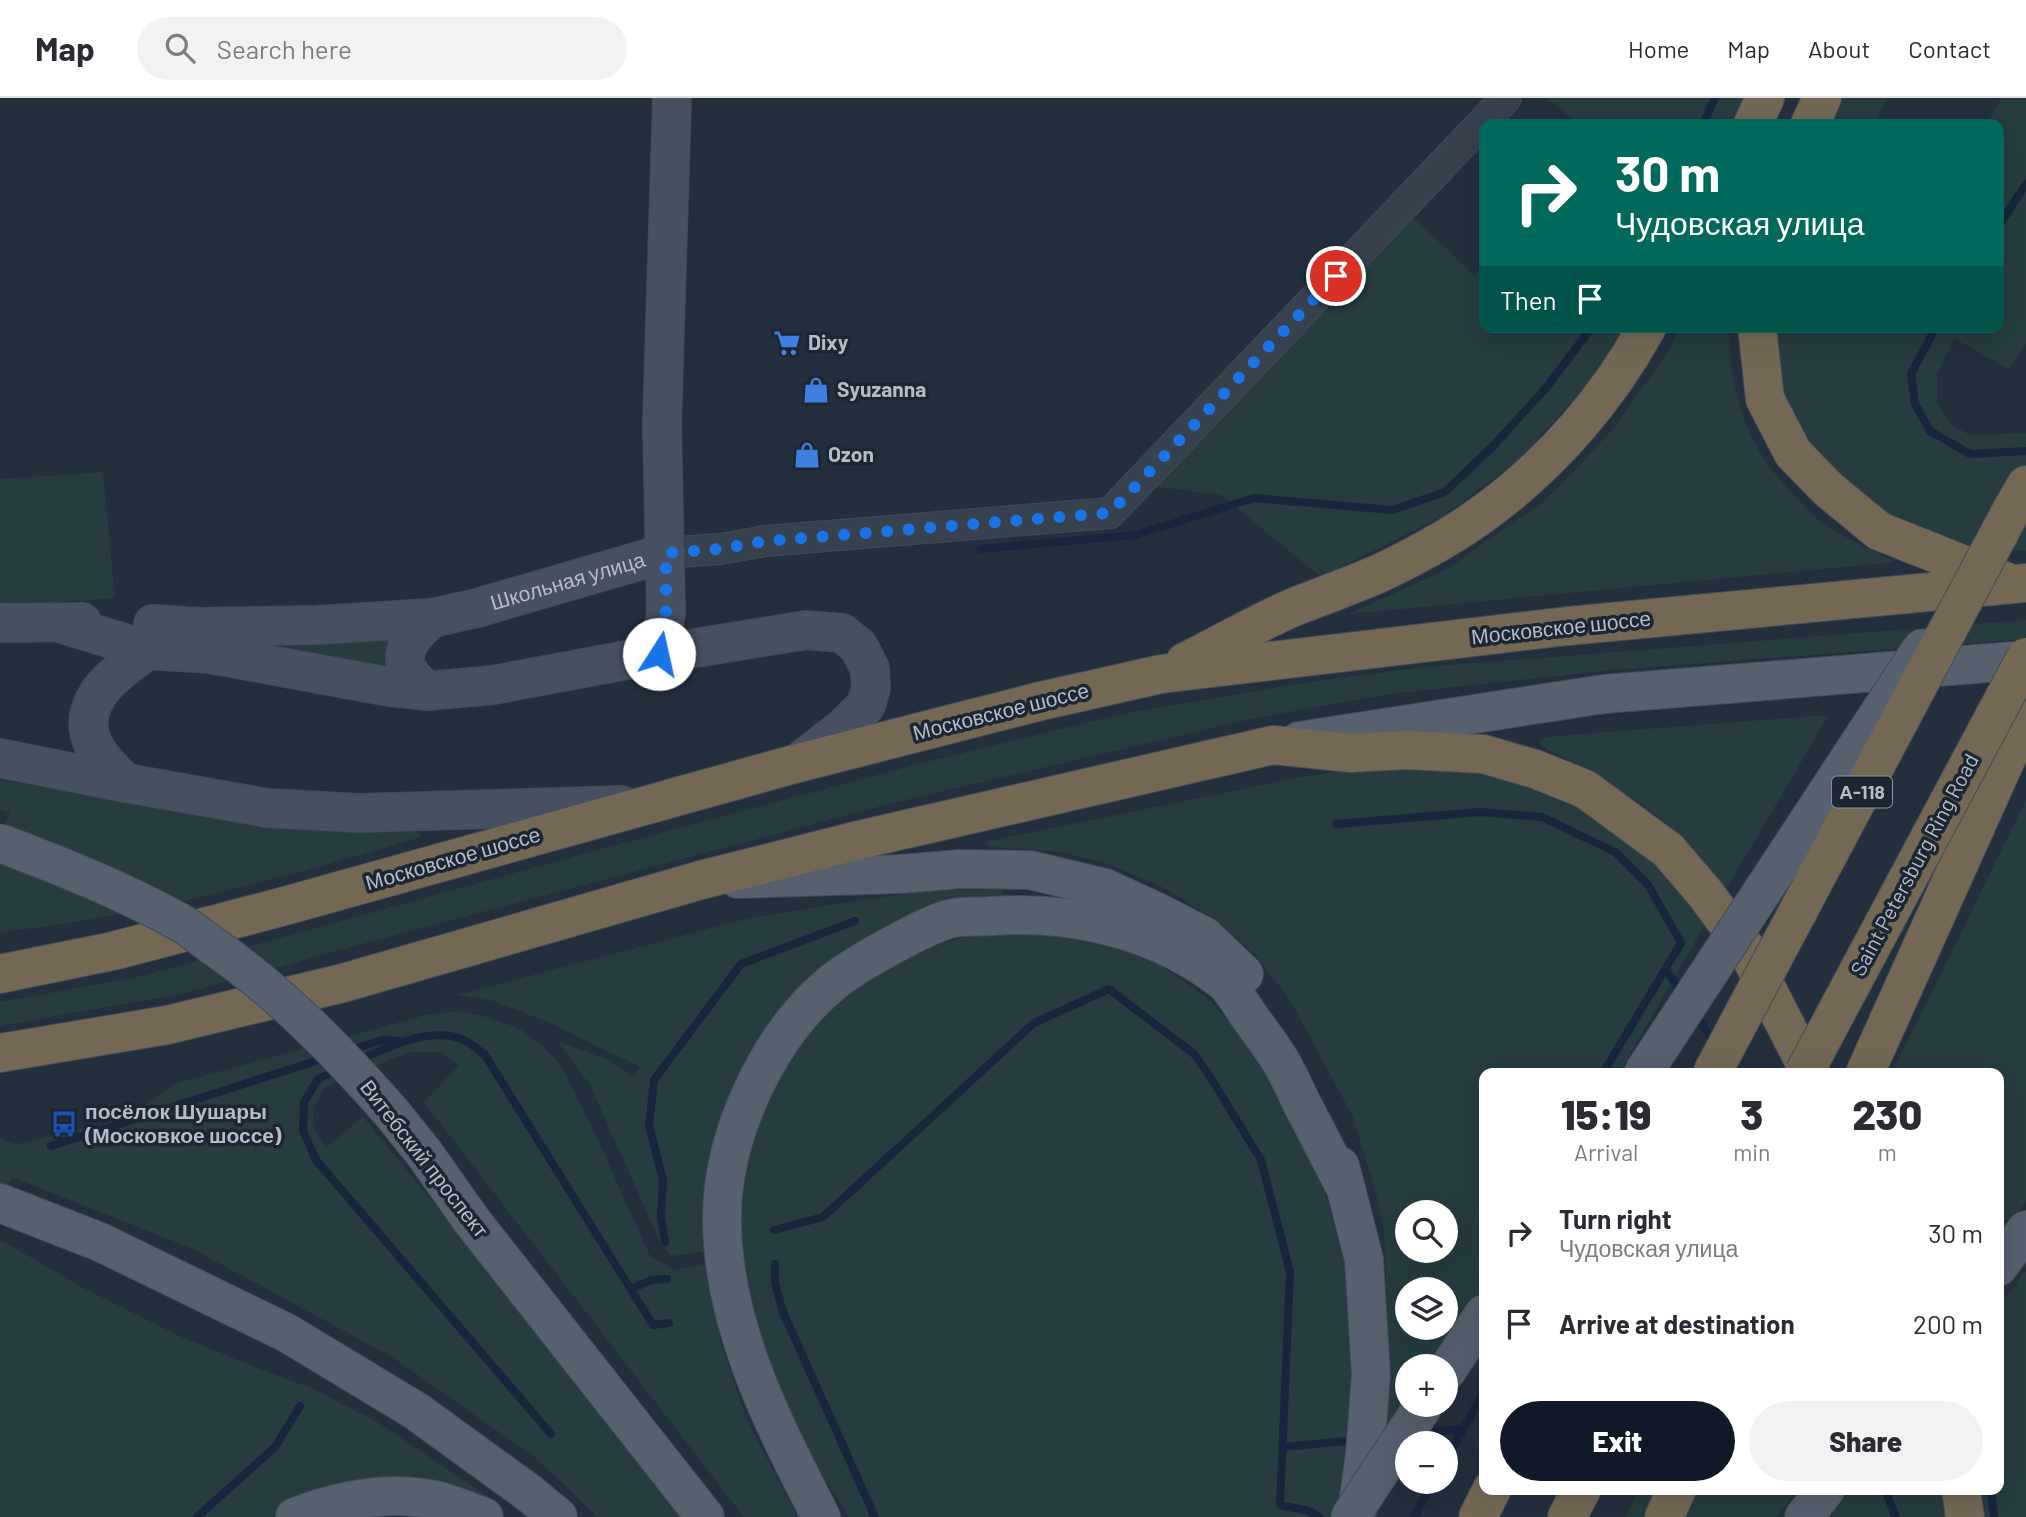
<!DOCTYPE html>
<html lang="en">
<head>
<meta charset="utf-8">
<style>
  body { margin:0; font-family:Barlow,sans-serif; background:#f2f2f3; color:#2b2b33; height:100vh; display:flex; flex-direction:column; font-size:26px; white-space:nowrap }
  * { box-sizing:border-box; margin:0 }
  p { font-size:23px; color:#7c7c81 }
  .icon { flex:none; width:38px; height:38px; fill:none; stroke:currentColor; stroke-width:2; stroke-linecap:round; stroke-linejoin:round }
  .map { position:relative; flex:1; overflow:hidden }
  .details { position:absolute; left:1479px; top:970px; width:525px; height:427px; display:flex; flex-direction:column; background:#fff; border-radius:14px; box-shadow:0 7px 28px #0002 }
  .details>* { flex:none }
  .hud { position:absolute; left:1479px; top:21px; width:525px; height:214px; border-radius:14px; box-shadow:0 7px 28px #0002; background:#00695c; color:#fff; overflow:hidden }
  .controls { position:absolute; left:1395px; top:1102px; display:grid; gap:14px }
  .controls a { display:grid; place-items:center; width:63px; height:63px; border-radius:50%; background:#fff; box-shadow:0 7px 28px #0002; font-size:35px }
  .pin { position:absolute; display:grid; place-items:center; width:60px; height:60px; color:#fff; margin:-30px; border:4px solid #fff; border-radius:50%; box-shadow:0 2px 7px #0007 }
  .me { position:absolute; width:77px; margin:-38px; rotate:10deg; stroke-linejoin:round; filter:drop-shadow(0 0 5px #0008) }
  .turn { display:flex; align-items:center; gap:24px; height:147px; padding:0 21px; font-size:32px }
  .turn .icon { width:91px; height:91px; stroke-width:2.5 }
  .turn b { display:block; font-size:49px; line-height:60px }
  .then { display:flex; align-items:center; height:66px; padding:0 21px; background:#0003; gap:14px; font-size:26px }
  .eta { display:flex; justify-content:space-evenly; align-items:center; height:119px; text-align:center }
  .eta b { font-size:42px; font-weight:800; line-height:49px }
  .primary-button { display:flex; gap:14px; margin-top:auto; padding:14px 21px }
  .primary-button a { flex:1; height:80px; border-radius:42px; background:#111827; color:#fff; font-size:28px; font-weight:800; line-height:80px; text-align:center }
  .primary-button a+a { background:#f2f2f3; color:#2b2b33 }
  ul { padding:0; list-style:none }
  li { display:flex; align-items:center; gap:21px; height:91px; padding:0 21px }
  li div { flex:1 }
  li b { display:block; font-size:26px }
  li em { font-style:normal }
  header { display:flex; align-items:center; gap:42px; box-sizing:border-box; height:98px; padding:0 35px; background:#fff; border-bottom:2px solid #e1e1e2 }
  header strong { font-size:33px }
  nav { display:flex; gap:38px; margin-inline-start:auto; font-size:24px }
  .search { width:490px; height:63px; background:#f2f2f3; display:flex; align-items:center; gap:18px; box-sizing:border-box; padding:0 24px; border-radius:38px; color:#7c7c81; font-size:26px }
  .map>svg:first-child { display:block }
  .green { fill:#263c3f; fill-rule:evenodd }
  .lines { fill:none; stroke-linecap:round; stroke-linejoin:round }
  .stream { stroke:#17263c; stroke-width:8 }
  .street-casing { stroke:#414a57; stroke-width:32 }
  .secondary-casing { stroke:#414a57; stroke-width:40 }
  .primary-casing { stroke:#414a57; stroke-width:40 }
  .highway-casing { stroke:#434c59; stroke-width:40 }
  .street { stroke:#38414e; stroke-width:30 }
  .secondary { stroke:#465061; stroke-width:38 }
  .primary { stroke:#56606e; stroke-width:38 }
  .highway { stroke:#746855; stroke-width:38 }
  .primary-bridge-casing { stroke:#414a57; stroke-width:40; stroke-linecap:butt }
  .highway-bridge-casing { stroke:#434c59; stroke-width:40; stroke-linecap:butt }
  .primary-bridge { stroke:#56606e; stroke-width:38 }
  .highway-bridge { stroke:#746855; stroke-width:38 }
  .route { stroke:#1a73e8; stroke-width:12; stroke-dasharray:0 21.6 }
  .labels { text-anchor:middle; stroke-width:7; stroke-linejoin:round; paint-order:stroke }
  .shield { fill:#1d2633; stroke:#878f9c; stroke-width:2 }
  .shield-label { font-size:19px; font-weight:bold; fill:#b4bcc9 }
  .poi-label { font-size:21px; font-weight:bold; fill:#b4bcc9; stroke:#1d2633; text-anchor:start }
  .street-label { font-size:21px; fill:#b4bcc9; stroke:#1d2633 }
</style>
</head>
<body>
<header>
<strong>Map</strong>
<div class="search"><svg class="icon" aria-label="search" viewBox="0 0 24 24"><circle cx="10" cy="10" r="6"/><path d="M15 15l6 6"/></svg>Search here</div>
<nav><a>Home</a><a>Map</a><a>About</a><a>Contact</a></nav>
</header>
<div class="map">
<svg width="2026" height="1419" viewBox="0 0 2026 1419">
  <rect width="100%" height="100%" fill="#242f3e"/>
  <path class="green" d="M 1547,0 L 1746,0 L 1734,26 L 1578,26 Z
    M 1836,0 L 1888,0 L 1874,26 L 1824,26 Z
    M 2002,0 L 2026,0 L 2026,246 L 2009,272 L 1954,240 L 1937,276 L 1937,304 L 1950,326 L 1970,337 L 2026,335 L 2026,453 L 1955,445 L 1903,427 L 1864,404 L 1800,338 L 1782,295 L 1771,229 L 1998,229 L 1998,26 L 1986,26 Z
    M 1414,120 L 1474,177 L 1484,168 L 1484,229 L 1626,229 L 1581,293 L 1521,360 L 1443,418 L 1321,479 L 1221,397 L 1151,388 Z
    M 1681,229 L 1728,229 C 1732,297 1744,346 1793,396 C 1801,405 1810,416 1820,423 C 1843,439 1870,452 1896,464 L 1349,516 L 1445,472 L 1546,402 L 1612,332 L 1664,260 Z
    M 103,374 L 115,500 L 0,508 L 0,381 Z
    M 2026,522 L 2026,541 L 1611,572 L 1390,596 L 1251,621 L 889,706 L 358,847 L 186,895 L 0,928 L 0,904 L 142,878 L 623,745 L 914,667 L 1117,617 L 1290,587 L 1423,569 Z
    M 390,537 L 391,572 L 284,553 L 285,545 Z
    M 1829,617 L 1726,791 L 1677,734 L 1639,704 L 1581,669 L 1545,650 L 1538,644 L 1543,640 L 1568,637 Z
    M 1381,667 L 1522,678 L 1632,739 L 1710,818 L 1619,975 L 1484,975 L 1484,1186 L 1430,1269 L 1407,1269 L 1407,1305 L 1386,1337 L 1387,1201 L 1384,1131 L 1374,1088 L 1352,1017 L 1290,902 L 1252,853 L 1213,820 L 1162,789 L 1106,765 L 1060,754 L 990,749 L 984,744 L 1301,679 ZM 1407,1115 L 1446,1115 L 1446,1153 L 1407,1153 ZM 1407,1192 L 1446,1192 L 1446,1230 L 1407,1230 Z
    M 0,682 L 64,691 L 276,730 L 416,730 L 421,739 C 284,780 143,819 0,834 L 0,735 L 10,715 L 0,712 Z
    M 2026,702 L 2026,1104 L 2014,1119 L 1999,1127 L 1998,975 L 1892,975 Z
    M 926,792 L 1003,792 L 1003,800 L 785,916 L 709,1153 L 671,1158 L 661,1146 L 590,987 L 558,944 L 604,960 L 634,979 L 640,969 L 550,925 L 494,903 L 457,897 L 749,820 Z
    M 981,834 L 1097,838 L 1159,866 L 1210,902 L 1243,941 L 1276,991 L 1320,1077 L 1345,1165 L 1358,1338 L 1341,1419 L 849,1419 L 801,1344 L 757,1241 L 739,1147 L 741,1075 L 764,1004 L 795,950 L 837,903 L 872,877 L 919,852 Z
    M 459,913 L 486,919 L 521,931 L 542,948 L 562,969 L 592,1029 L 650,1158 L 674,1172 L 709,1165 L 720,1243 L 747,1322 L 798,1419 L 744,1419 L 424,1004 L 459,967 L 439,954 L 410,954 L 327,988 C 309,1010 308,1027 326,1049 L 363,1019 L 566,1266 L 680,1419 L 598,1419 L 536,1360 L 392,1259 L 193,1151 L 12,1079 L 6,1091 L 0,1089 L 0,1041 L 17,1046 L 130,1019 L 174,986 L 426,917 Z
    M 0,1143 L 10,1147 L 81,1189 L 179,1238 L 270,1275 L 309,1289 L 376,1323 L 489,1399 L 309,1401 L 272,1419 L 0,1419 Z
    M 2026,1172 L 2026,1419 L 1986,1419 L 1982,1391 L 1998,1391 L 1999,1207 Z
    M 1639,1391 L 1660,1391 L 1648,1419 L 1625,1419 Z
    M 1693,1391 L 1799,1391 L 1776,1419 L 1680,1419 Z
    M 1853,1391 L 1949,1391 L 1954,1419 L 1830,1419 Z"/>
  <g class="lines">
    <path class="stream" d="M 1703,26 L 1715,0
      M 1998,129 L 2026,86
      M 1936,229 L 1911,276 L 1915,306 L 1930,333 L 1970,356 L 2026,353
      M 980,451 L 1135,437 L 1254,400 L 1392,412 L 1445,394 L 1494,347 L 1546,290 L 1592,229
      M 1336,726 L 1480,714 L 1542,719 L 1615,754 L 1649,788 L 1681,845 L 1603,975
      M 1666,871 L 1682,896
      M 1695,916 L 1715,946
      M 350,952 L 382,942 L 399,943
      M 357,963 C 387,949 428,929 462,941 C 470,944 478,952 485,957 L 653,1227 L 669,1225
      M 339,971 L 318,981 L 304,1004 L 303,1033 L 316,1062 L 551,1336
      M 51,1048 L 325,960
      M 774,1132 L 823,1119 L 1034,925 L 1109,891 L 1194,956 L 1209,977 L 1261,1062 L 1290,1174 L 1280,1407 L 1309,1413 L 1319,1419
      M 665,1144 L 661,1119 L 663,1082 L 649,1028 L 654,982 L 741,866 L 855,823
      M 775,1166 L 775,1185 L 783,1214 L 875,1419
      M 631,1191 L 651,1182 L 667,1181
      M 1418,1335 L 1463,1331
      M 1283,1349 L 1357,1342
      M 1446,1362 L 1484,1294
      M 1885,1391 L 1896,1419
      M 1991,1391 L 1994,1419
      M 197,1419 L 275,1349 L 300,1308
      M 1414,1419 L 1433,1384"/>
    <g class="street-casing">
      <path id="street" d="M 666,455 L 720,451 L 766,443 L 1110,415 L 1506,0"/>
    </g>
    <g class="secondary-casing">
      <g id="secondary">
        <path d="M 56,524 L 147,552 L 210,556 L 390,589 L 428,593 L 493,587 L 659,556 L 806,532 L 842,535 L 859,549 L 870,571 L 871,590 L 866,607 L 843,630 L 798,665"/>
        <path d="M 0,525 L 82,524"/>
        <path id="s1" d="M 153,526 L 199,529 L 316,527 L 432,520 L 477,510 L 666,455"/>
        <path d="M 659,556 L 666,515 L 662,326 L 672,0"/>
        <path d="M 428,593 C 391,566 403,545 432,520"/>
        <path d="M 0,660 L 115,683 L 267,710 L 359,715 L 621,707"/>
        <path d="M 126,685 C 99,661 74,633 98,596 C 108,580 132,564 147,552"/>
      </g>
    </g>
    <g class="primary-casing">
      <path id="primary" d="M 1299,643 L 1604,596 L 2026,562
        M 738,781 L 900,776 L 960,771 L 1030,772 L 1105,790 L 1157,814 L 1204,838 L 1244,876
        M 391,1014 L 424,1055 L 472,1123 L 705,1419
        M 1340,1068 L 1364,1161 L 1371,1277 L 1365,1356 L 1357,1413
        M 0,1105 L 100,1144 L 287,1235 L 416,1313 L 529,1395 L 558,1419
        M 1998,1169 L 2026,1132
        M 1446,1274 L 1484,1216
        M 295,1419 C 340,1401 395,1391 443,1404 C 457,1408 470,1414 484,1419
        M 821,1419 C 773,1325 721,1226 722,1117 C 723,1035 769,937 832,885 C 851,869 875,857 896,845 C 914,836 934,824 954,820 C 966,818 980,819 992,818 C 1072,812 1158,832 1223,883 C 1233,891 1241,907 1249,918 C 1259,932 1269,945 1278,959 C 1287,973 1294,989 1301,1004 C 1317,1034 1332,1064 1347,1093
        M 1804,1419 L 1826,1391"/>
    </g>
    <g class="highway-casing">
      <path id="highway" d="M 1753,26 L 1765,0
        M 1810,26 L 1822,0
        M 1757,229 L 1765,301 L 1793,355 L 1828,391 L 1879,433 L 2007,484
        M 2011,413 L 2026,387
        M 1185,564 C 1221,546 1257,525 1294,509 C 1322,498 1350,488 1378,476 C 1416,458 1455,437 1488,412 C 1553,364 1608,300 1647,229
        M 0,876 L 113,853 L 281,809 L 798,665 L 1041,603 L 1161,576 L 1568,528 L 2026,485
        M 0,955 L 167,927 L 343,885 L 701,782 L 859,742 L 1273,647 L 1351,655 L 1406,652 L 1483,656 L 1535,671 L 1585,691 L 1668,752 L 1704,794 L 1747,852 L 1810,975
        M 1865,975 L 2026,617
        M 1961,1391 L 1965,1419
        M 1478,1419 L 1492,1391
        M 1567,1419 L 1582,1391
        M 1664,1419 L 1677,1391"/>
    </g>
    <use href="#street" class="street"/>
    <use href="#secondary" class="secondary"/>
    <use href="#primary" class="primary"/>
    <use href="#highway" class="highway"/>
    <g class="primary-bridge-casing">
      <path id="primary-bridge" d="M 0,745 C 61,768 124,793 181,825 C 193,832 204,842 216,850 C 282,896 338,954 391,1014
        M 1643,975 L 1922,550
        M 1350,1419 L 1424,1307"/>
    </g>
    <g class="highway-bridge-casing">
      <path id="highway-bridge" d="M 1712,975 L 2011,413
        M 1804,975 L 2026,559"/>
    </g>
    <use href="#primary-bridge" class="primary-bridge"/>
    <use href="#highway-bridge" class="highway-bridge"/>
  </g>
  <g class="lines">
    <path class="route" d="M 659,556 L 666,514 L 666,455 L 720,451 L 766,443 L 1110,415 L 1336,178"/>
  </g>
  <defs>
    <g id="supermarket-bare" transform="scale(2.1)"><path d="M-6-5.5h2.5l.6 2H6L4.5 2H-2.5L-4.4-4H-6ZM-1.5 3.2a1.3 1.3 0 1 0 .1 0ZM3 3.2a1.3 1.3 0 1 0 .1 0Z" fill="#3f7fe0" stroke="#1d2633" stroke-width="2.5" paint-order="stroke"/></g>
    <g id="shop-bare" transform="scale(2.1)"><path d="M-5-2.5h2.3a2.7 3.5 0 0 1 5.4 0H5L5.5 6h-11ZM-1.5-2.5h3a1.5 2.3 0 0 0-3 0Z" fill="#3f7fe0" stroke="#1d2633" stroke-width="2.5" paint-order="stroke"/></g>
    <g id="bus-bare" transform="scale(2.1)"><path d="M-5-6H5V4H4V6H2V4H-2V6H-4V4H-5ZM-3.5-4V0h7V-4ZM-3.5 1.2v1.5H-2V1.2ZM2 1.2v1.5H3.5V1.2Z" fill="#1a4fb4" stroke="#1d2633" stroke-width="2.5" paint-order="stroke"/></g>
  </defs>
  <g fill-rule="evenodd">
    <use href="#supermarket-bare" x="787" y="245"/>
    <use href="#shop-bare" x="816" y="292"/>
    <use href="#shop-bare" x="807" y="357"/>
    <use href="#bus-bare" x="64" y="1026"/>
  </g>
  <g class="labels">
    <rect class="shield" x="1832" y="678.5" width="60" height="31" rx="5"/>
    <g class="shield-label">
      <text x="1862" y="701">А-118</text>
    </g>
    <g class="poi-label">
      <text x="808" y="252">Dixy</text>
      <text x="837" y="299">Syuzanna</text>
      <text x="828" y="364">Ozon</text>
      <text x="85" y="1021">посёлок Шушары<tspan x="85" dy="24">(Московкое шоссе)</tspan></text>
    </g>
    <g class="street-label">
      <text dy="7" stroke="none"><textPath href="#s1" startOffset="420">Школьная улица</textPath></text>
      <text transform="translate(1561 530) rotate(-6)" y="7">Московское шоссе</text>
      <text transform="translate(1001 614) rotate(-14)" y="7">Московское шоссе</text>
      <text transform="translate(453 761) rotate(-16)" y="7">Московское шоссе</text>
      <text transform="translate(1915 767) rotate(-62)" y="7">Saint Petersburg Ring Road</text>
      <text transform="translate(424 1061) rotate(52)" y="7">Витебский проспект</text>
    </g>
  </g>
</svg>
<div class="controls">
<a><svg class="icon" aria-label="search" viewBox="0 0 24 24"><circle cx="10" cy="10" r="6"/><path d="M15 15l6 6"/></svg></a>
<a><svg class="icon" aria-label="layers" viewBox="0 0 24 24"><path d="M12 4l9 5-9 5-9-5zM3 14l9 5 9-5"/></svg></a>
<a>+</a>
<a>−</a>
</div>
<div class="pin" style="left:1336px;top:178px;background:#d93025"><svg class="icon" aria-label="arrive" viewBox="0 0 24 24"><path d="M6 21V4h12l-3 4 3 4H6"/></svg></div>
<svg class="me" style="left:659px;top:556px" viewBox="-20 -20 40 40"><circle r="19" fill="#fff"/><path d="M0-13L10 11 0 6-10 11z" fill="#1a73e8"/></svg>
<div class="hud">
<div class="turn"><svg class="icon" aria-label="right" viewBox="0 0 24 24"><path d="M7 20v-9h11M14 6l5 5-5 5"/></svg><div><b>30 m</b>Чудовская улица</div></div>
<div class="then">Then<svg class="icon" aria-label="arrive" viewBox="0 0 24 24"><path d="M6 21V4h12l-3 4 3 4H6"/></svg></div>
</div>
<section class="details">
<div class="eta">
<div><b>15:19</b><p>Arrival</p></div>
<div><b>3</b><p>min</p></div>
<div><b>230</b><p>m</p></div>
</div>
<ul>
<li><svg class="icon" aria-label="right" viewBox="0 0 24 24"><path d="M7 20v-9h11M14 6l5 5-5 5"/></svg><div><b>Turn right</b><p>Чудовская улица</p></div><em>30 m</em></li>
<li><svg class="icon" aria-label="arrive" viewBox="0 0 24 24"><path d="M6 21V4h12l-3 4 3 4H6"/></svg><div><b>Arrive at destination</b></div><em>200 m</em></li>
</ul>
<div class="primary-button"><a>Exit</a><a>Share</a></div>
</section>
</div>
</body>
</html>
